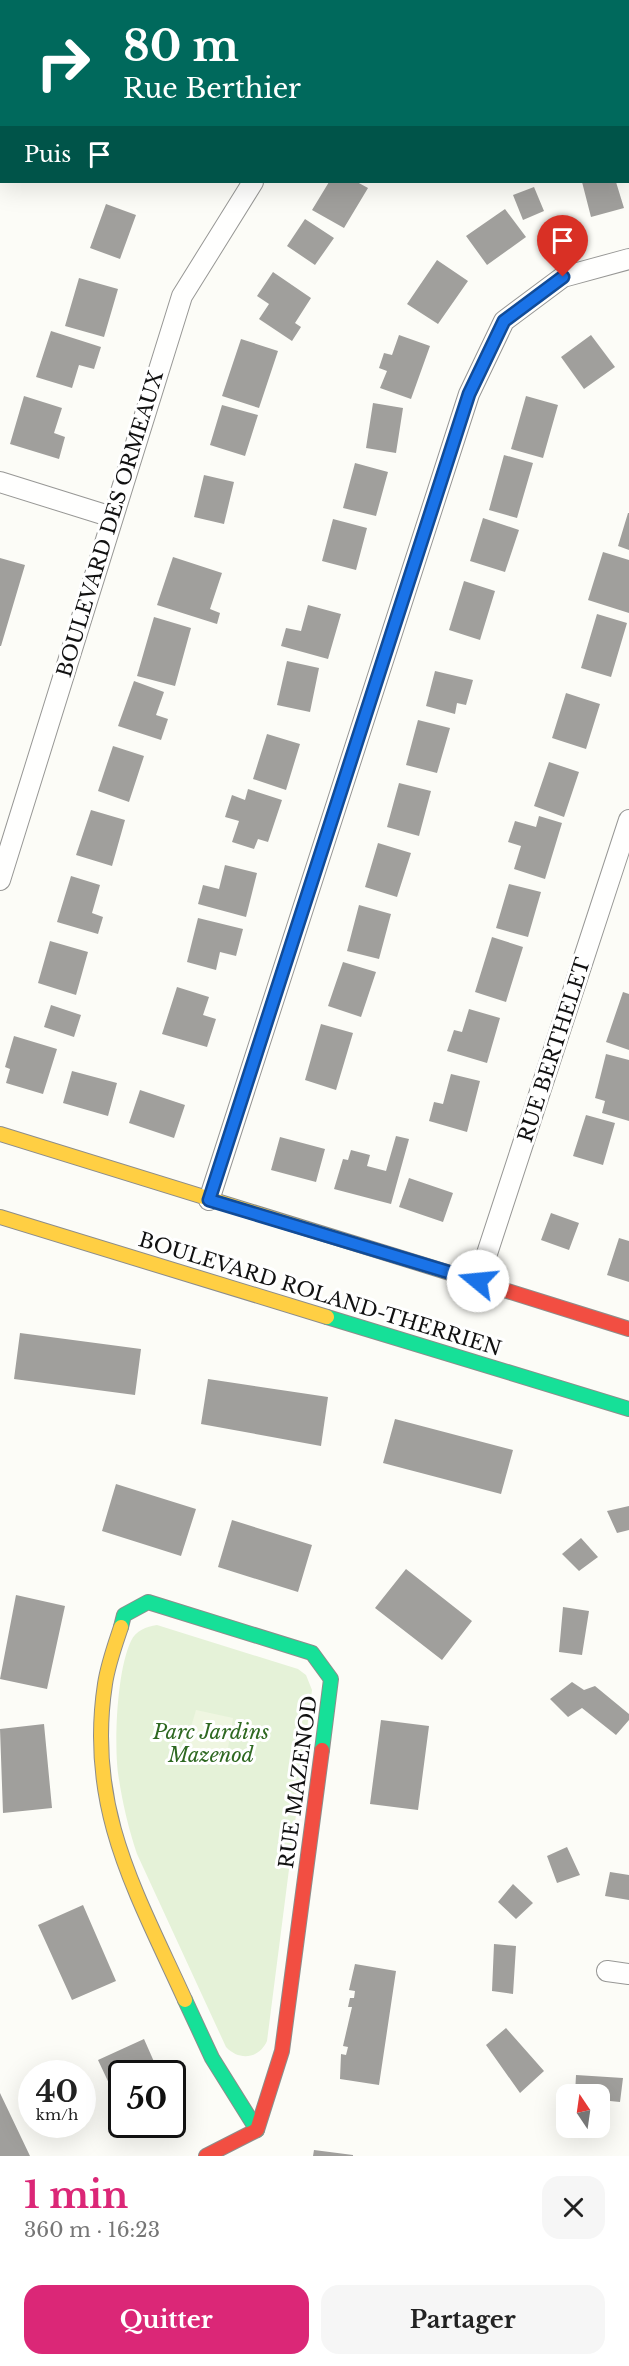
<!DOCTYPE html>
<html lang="fr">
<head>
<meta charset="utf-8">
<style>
  body { margin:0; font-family:"Libre Baskerville",serif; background:#f6f6f6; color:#222; height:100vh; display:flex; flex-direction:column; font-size:22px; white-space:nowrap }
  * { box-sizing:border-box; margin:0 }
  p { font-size:20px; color:#767676 }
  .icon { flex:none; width:33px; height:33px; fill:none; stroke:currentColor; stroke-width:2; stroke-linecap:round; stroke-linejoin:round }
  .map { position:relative; height:2156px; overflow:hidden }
  .side { display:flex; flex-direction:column; background:#fff; flex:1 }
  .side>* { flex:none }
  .guide { position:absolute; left:0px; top:0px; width:630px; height:183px; box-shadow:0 6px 24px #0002; background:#00695c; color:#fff; overflow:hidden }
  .needle { width:39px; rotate:347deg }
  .buttons { position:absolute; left:556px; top:2084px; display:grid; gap:12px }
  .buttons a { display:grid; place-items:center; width:54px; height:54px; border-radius:12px; background:#fff; box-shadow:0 6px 24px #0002; font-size:30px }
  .speed { position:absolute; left:18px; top:2060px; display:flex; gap:12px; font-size:30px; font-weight:700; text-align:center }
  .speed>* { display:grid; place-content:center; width:78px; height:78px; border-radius:50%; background:#fff; box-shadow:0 6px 24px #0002; line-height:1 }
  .speed small { font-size:15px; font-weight:400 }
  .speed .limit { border:3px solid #111; border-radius:9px; background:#fff; color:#111 }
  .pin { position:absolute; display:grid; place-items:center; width:51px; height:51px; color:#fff; margin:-62px -26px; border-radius:50% 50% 50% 0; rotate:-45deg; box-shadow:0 0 6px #0007 }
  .pin .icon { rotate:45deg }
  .me { position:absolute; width:66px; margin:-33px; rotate:287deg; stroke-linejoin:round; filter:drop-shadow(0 0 4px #0008) }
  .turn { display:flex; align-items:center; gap:21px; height:126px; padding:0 24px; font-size:27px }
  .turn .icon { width:78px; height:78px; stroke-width:2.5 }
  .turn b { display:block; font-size:42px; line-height:51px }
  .then { display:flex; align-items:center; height:57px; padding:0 24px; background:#0003; gap:12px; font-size:22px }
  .round { display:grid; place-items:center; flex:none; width:63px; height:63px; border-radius:18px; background:#f6f6f6 }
  .head { display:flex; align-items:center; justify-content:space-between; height:102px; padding:0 24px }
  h1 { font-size:36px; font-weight:700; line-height:45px; color:#db2777 }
  .primary-button { display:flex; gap:12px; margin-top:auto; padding:12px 24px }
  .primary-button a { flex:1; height:69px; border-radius:18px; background:#db2777; color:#fff; font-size:24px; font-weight:700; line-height:69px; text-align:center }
  .primary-button a+a { background:#f6f6f6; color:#222 }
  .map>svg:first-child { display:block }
  .green { fill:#e5f2d8 }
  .pitch { fill:#eff6e1 }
  .building { fill:#a09f9c }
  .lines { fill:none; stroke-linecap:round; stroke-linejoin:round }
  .street-casing { stroke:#979795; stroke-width:22 }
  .fast-casing { stroke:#8d8d8b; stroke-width:16 }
  .slow-casing { stroke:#8d8d8b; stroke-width:16 }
  .jam-casing { stroke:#8d8d8b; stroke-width:16 }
  .street { stroke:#fffffe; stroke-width:20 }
  .fast { stroke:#16e098; stroke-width:14 }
  .slow { stroke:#ffcf43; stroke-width:14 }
  .jam { stroke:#f24e42; stroke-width:14 }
  .route-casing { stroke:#114b97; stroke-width:15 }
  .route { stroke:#1a73e8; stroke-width:10 }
  .labels { text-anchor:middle; stroke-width:6; stroke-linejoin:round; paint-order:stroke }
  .street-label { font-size:20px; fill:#111; stroke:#fff }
  .park-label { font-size:20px; font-style:italic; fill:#2e6821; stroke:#fff }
</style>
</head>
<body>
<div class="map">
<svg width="629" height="2156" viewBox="0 0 629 2156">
  <rect width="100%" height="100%" fill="#fcfcf7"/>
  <path class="green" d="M 157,1625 L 298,1669 L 306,1675 L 312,1690 L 267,2041 C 259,2059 239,2061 226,2047 L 137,1854 C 128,1827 122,1801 118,1773 C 114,1741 117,1670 131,1641 C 136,1630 146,1627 157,1625 Z"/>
  <path class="pitch" d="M 196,1710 L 233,1718 L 226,1760 L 184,1751 Z"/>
  <path class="building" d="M 329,182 L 357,182 L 368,188 L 344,228 L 312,210 Z
    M 582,182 L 616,182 L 624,208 L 591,217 Z
    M 534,187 L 544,211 L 523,220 L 513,195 Z
    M 106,204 L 136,215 L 120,259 L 90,248 Z
    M 505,209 L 526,237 L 487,265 L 466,236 Z
    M 305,219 L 334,238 L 315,265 L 287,246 Z
    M 437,260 L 468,281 L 438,324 L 407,304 Z
    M 273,272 L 311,298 L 295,323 L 301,327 L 292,341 L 259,319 L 269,304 L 257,296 Z
    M 79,278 L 118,289 L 104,337 L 65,326 Z
    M 51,331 L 101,347 L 94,369 L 79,365 L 72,388 L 36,377 Z
    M 399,335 L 430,346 L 411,399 L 380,388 L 387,371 L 379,368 L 384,353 L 392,355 Z
    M 591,335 L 615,367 L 584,389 L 561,357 Z
    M 241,339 L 278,351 L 259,408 L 222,396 Z
    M 24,396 L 62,408 L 54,433 L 65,437 L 59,459 L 10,444 Z
    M 526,396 L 558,405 L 543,458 L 511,449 Z
    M 373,403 L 403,408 L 396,453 L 366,448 Z
    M 222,405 L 258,415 L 245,456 L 210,445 Z
    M 504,455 L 533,463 L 517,518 L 489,510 Z
    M 355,463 L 388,472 L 376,516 L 343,508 Z
    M 204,475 L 234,482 L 224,524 L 194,517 Z
    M 628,513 L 629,513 L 629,550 L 618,546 Z
    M 483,518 L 519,530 L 505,572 L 470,561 Z
    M 333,519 L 367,528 L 356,570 L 322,561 Z
    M 603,552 L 629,560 L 629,613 L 588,600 Z
    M 173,557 L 222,573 L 210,609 L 220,613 L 217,624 L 157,605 Z
    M 0,558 L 25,565 L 1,646 L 0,646 Z
    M 464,581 L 495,591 L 480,640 L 449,630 Z
    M 308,605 L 341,614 L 328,659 L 281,646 L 286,628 L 301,631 Z
    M 597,614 L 627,623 L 611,677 L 581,668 Z
    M 154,617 L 191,628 L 175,686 L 137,676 Z
    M 287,661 L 319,668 L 310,712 L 277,705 Z
    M 435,671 L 473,680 L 466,705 L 457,703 L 455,714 L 426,706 Z
    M 134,681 L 164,692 L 156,715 L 168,719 L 161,740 L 118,726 Z
    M 566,693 L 600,704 L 586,749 L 552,738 Z
    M 418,720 L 450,728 L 437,773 L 406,765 Z
    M 267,734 L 300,744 L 286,790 L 253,779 Z
    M 113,746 L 144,756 L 129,802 L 98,791 Z
    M 549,762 L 579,772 L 564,817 L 534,806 Z
    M 399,783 L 431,791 L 419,836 L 387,827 Z
    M 248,789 L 282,800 L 268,842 L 258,839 L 254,849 L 232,842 L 239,821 L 225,817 L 232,795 L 245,800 Z
    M 91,810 L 125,820 L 112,866 L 76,855 Z
    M 539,816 L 562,823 L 545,879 L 514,869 L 521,846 L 508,842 L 515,821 L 536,827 Z
    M 378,843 L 411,853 L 397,897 L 365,887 Z
    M 225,865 L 257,873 L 246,917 L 198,904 L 203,885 L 219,889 Z
    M 71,876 L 100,885 L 92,913 L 103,917 L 98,934 L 57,922 Z
    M 509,884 L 541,892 L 528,937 L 496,928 Z
    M 359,905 L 391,914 L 379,959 L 347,951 Z
    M 198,918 L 243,929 L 236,956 L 220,952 L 216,970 L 187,962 Z
    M 492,937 L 523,947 L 506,1002 L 475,992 Z
    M 50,941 L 88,952 L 76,995 L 38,983 Z
    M 343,962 L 376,972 L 361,1017 L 328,1006 Z
    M 177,987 L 209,997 L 203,1015 L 216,1019 L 207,1047 L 162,1034 Z
    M 623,992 L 629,994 L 629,1050 L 606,1042 Z
    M 51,1005 L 81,1015 L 74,1037 L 44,1027 Z
    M 469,1009 L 500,1018 L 487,1063 L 447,1051 L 454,1030 L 462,1032 Z
    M 321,1024 L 353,1033 L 336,1090 L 305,1080 Z
    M 14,1036 L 57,1049 L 43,1094 L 6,1083 L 10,1069 L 5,1067 Z
    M 606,1054 L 629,1060 L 629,1121 L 602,1113 L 605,1101 L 595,1098 Z
    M 72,1071 L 117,1083 L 108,1116 L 63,1103 Z
    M 451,1074 L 480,1081 L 467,1132 L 429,1121 L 434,1102 L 443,1104 Z
    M 140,1090 L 185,1105 L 174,1138 L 129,1123 Z
    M 586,1115 L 615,1123 L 603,1165 L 573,1156 Z
    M 396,1136 L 409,1139 L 391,1204 L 334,1189 L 343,1159 L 348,1160 L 351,1150 L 370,1155 L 367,1166 L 386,1171 Z
    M 280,1137 L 325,1149 L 316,1182 L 271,1170 Z
    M 409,1178 L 453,1193 L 443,1222 L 399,1207 Z
    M 551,1213 L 579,1223 L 569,1250 L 541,1240 Z
    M 619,1238 L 629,1241 L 629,1282 L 607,1275 Z
    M 20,1333 L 141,1349 L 135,1395 L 14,1379 Z
    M 208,1379 L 328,1397 L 321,1446 L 201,1424 Z
    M 395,1419 L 513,1450 L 501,1494 L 383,1463 Z
    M 116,1484 L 196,1509 L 181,1556 L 102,1531 Z
    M 629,1506 L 629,1530 L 617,1533 L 607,1511 Z
    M 232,1520 L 312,1545 L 298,1592 L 218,1567 Z
    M 581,1538 L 598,1557 L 579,1571 L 562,1554 Z
    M 406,1569 L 472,1621 L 442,1660 L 375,1608 Z
    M 16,1595 L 65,1606 L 47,1689 L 0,1679 Z
    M 563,1607 L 589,1611 L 582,1655 L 559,1652 Z
    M 572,1682 L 584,1690 L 595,1686 L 629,1714 L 629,1720 L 616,1735 L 582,1708 L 568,1717 L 550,1699 Z
    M 381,1720 L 429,1726 L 418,1810 L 370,1804 Z
    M 44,1724 L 52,1808 L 3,1813 L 0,1729 Z
    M 567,1847 L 580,1875 L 557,1883 L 547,1856 Z
    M 610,1872 L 629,1875 L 629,1900 L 605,1896 Z
    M 513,1884 L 533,1903 L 516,1919 L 498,1902 Z
    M 83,1905 L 116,1981 L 72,2000 L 38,1925 Z
    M 494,1944 L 516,1946 L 513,1994 L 492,1991 Z
    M 355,1964 L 396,1971 L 379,2085 L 340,2079 L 341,2054 L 346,2055 L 348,2047 L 343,2046 L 352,2007 L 348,2007 L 350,1998 L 354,1998 L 355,1991 L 349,1990 Z
    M 506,2028 L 544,2071 L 520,2093 L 486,2045 Z
    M 144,2039 L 159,2073 L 122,2073 L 122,2111 L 98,2060 Z
    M 576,2075 L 623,2078 L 620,2102 L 600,2100 L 600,2094 L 575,2094 Z
    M 0,2093 L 30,2156 L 0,2156 Z
    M 127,2124 L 156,2124 L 132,2134 Z
    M 314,2150 L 353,2155 L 353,2156 L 313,2156 Z"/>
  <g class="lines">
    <g class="street-casing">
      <path id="street" d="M 545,0 L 547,2
        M 13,2 L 14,0
        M 363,2 L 364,0
        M 0,20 L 2,18
        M 628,78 L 629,78
        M 0,482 L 112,517
        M 0,880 L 182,296 L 253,182
        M 209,1200 L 469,394 L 504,321 L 563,277 L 629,259
        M 478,1281 L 629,820
        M 607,1971 L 629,1974"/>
    </g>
    <g class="fast-casing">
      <path id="fast" d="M 327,1317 L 629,1409
        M 121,1627 L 124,1615 L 148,1602 L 312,1653 L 331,1679 L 322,1750
        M 185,2000 L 212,2058 L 257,2130"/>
    </g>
    <g class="slow-casing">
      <path id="slow" d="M 0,1134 L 466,1278
        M 0,1217 L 327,1317
        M 121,1627 C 115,1645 108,1664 105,1684 C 86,1808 136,1892 185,2000"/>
    </g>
    <g class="jam-casing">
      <path id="jam" d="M 466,1278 L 629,1329
        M 206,2156 L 257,2130 L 282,2051 L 322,1750"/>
    </g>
    <use href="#street" class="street"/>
    <use href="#fast" class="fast"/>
    <use href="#slow" class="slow"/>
    <use href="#jam" class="jam"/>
  </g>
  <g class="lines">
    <g class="route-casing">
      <path id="route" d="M 478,1281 L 209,1200 L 469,394 L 504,321 L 563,277"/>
    </g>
    <use href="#route" class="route"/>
  </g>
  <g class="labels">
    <g class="street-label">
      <text transform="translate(110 524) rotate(-73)" y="7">BOULEVARD DES ORMEAUX</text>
      <text transform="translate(554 1050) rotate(-72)" y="7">RUE BERTHELET</text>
      <text transform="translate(320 1294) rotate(17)" y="7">BOULEVARD ROLAND-THERRIEN</text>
      <text transform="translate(298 1782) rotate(-82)" y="7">RUE MAZENOD</text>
    </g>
    <g class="park-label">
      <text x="211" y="1739">Parc Jardins<tspan x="211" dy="23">Mazenod</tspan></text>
    </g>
  </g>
</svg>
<div class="buttons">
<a><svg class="needle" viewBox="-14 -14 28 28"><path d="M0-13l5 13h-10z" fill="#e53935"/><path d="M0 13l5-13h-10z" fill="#767676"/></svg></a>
</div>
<div class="speed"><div>40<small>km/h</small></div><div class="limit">50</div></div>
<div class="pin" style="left:563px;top:277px;background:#d93025"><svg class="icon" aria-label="arrive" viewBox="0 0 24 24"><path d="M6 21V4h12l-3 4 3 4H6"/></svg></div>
<svg class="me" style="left:478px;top:1281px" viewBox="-20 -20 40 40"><circle r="19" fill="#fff"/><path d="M0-13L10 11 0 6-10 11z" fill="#1a73e8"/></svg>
<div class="guide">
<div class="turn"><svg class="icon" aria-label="right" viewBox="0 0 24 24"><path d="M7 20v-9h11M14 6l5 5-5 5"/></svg><div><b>80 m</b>Rue Berthier</div></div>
<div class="then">Puis<svg class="icon" aria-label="arrive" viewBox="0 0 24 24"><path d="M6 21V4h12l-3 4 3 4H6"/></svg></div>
</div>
</div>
<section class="side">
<div class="head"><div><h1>1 min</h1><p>360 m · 16:23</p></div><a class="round"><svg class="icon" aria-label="close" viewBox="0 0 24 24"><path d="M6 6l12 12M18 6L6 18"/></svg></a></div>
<div class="primary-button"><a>Quitter</a><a>Partager</a></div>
</section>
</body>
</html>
